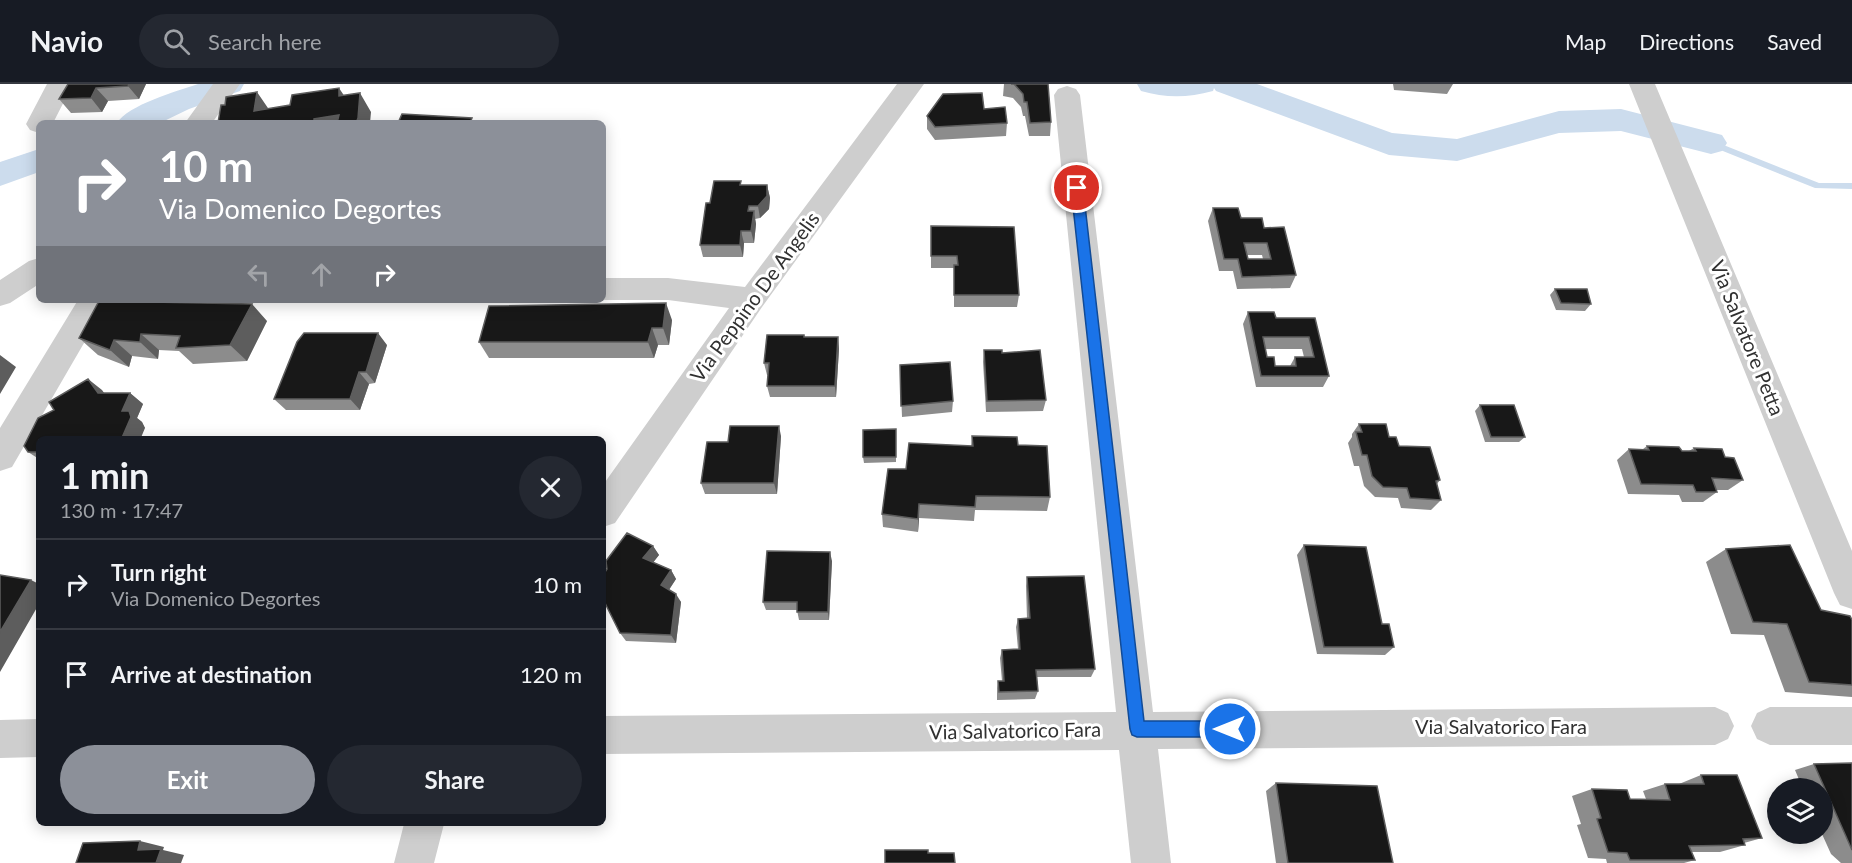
<!DOCTYPE html>
<html lang="en">
<head>
<meta charset="utf-8">
<style>
  body { margin:0; font-family:Lato,sans-serif; background:#242831; color:#f1f3f6; height:100vh; display:flex; flex-direction:column; font-size:22px; white-space:nowrap }
  * { box-sizing:border-box; margin:0 }
  p { font-size:20px; color:#9ea1a6 }
  .icon { flex:none; width:33px; height:33px; fill:none; stroke:currentColor; stroke-width:2; stroke-linecap:round; stroke-linejoin:round }
  .map { position:relative; flex:1; overflow:hidden }
  .drawer { position:absolute; left:36px; top:352px; width:570px; height:390px; display:flex; flex-direction:column; background:#171b24; border-radius:9px; box-shadow:0 3px 15px #0003 }
  .drawer>* { flex:none }
  .banner { position:absolute; left:36px; top:36px; width:570px; height:183px; border-radius:9px; box-shadow:0 3px 15px #0003; background:#8c9099; color:#fff; overflow:hidden }
  .fabs { position:absolute; left:1767px; top:694px; display:grid; gap:12px }
  .fabs a { display:grid; place-items:center; width:66px; height:66px; border-radius:50%; background:#171b24; box-shadow:0 3px 15px #0003; font-size:30px }
  .pin { position:absolute; display:grid; place-items:center; width:51px; height:51px; color:#fff; margin:-26px; border:3px solid #fff; border-radius:50%; box-shadow:0 2px 6px #0007 }
  .me { position:absolute; width:66px; margin:-33px; rotate:270deg; stroke-linejoin:round; filter:drop-shadow(0 0 4px #0008) }
  .turn { display:flex; align-items:center; gap:21px; height:126px; padding:0 24px; font-size:27px }
  .turn .icon { width:78px; height:78px; stroke-width:2.5 }
  .turn b { display:block; font-size:42px; line-height:51px }
  .lanes { display:flex; align-items:center; height:57px; padding:0 24px; background:#0003; justify-content:center; gap:30px; direction:ltr }
  .lanes .off { opacity:.35 }
  .round { display:grid; place-items:center; flex:none; width:63px; height:63px; border-radius:32px; background:#242831 }
  .summary { display:flex; align-items:center; justify-content:space-between; height:102px; padding:0 24px }
  h1 { font-size:36px; font-weight:700; line-height:45px }
  .primary-button { display:flex; gap:12px; margin-top:auto; padding:12px 24px }
  .primary-button a { flex:1; height:69px; border-radius:36px; background:#8c9099; color:#fff; font-size:24px; font-weight:700; line-height:69px; text-align:center }
  .primary-button a+a { background:#242831; color:#f1f3f6 }
  ul { padding:0; list-style:none }
  li { display:flex; align-items:center; gap:18px; height:90px; padding:0 24px; border-top:2px solid #363941 }
  li div { flex:1 }
  li b { display:block; font-size:22px }
  li em { font-style:normal }
  header { display:flex; align-items:center; gap:36px; box-sizing:border-box; height:84px; padding:0 30px; background:#171b24; border-bottom:2px solid #363941 }
  header strong { font-size:28px }
  nav { display:flex; gap:33px; margin-inline-start:auto; font-size:21px }
  .search { width:420px; height:54px; background:#242831; display:flex; align-items:center; gap:15px; box-sizing:border-box; padding:0 21px; border-radius:33px; color:#9ea1a6; font-size:22px }
  .map>svg:first-child { display:block }
  .lines { fill:none; stroke-linecap:round; stroke-linejoin:round }
  .stream { fill:#ccdced; fill-rule:evenodd }
  .canal { fill:#ccdced; fill-rule:evenodd }
  .minor { fill:#cecece; fill-rule:evenodd }
  .wall { fill:#8c8c8c; fill-rule:evenodd }
  .shaded-wall { fill:#5d5d5d }
  .building { fill:#181818; stroke:#5d5d5d; stroke-width:1.5; fill-rule:evenodd }
  .route { fill:#1a73e8; stroke:#114b97; stroke-width:1.5 }
  .labels { text-anchor:middle; stroke-width:6; stroke-linejoin:round; paint-order:stroke }
  .street-label { font-size:20px; fill:#313131; stroke:#fff }
</style>
</head>
<body>
<header>
<strong>Navio</strong>
<div class="search"><svg class="icon" aria-label="search" viewBox="0 0 24 24"><circle cx="10" cy="10" r="6"/><path d="M15 15l6 6"/></svg>Search here</div>
<nav><a>Map</a><a>Directions</a><a>Saved</a></nav>
</header>
<div class="map">
<svg width="1852" height="779" viewBox="0 0 1852 779">
  <rect width="100%" height="100%" fill="#fff"/>
  <g class="lines">
    <path class="stream" d="M 1711,56 L 1819,99 L 1852,99 L 1852,105 L 1815,104 L 1708,61 L 1708,57 Z"/>
    <path class="canal" d="M 198,0 L 244,0 L 240,7 L 189,25 L 160,39 L 117,39 C 128,21 177,7 198,0 Z
      M 1137,0 L 1257,0 L 1392,49 L 1457,55 L 1559,27 L 1621,25 L 1722,51 L 1727,59 L 1722,67 L 1711,70 L 1621,47 L 1559,49 L 1457,77 L 1389,71 L 1216,7 L 1214,4 L 1213,7 C 1187,14 1166,14 1141,7 Z
      M 39,65 L 39,88 L 0,102 L 0,78 Z"/>
    <path class="minor" d="M 47,0 L 73,0 L 53,39 L 39,39 L 39,49 L 30,46 L 26,40 Z
      M 213,0 L 240,0 L 212,39 L 185,39 Z
      M 897,0 L 924,0 L 762,223 L 615,439 L 603,443 L 603,401 L 729,224 L 668,216 L 603,216 L 603,194 L 668,194 L 745,203 Z
      M 1629,0 L 1655,0 L 1852,467 L 1852,525 L 1840,521 L 1834,509 Z
      M 1067,2 L 1076,5 L 1080,11 L 1153,628 L 1715,623 L 1728,629 L 1734,642 L 1728,655 L 1715,661 L 1158,665 L 1171,779 L 1131,779 L 1119,666 L 603,670 L 603,632 L 1116,628 L 1054,11 L 1058,5 Z
      M 39,174 L 39,200 L 10,219 L 0,222 L 0,196 L 29,177 Z
      M 78,216 L 109,216 L 12,383 L 0,387 L 0,344 Z
      M 1770,623 L 1852,623 L 1852,661 L 1770,661 L 1757,655 L 1751,642 L 1757,629 Z
      M 39,635 L 39,673 L 0,674 L 0,636 Z
      M 404,740 L 444,740 L 434,779 L 394,779 Z"/>
  </g>
  <path class="wall" d="M 68,0 L 146,0 L 139,15 L 108,17 L 102,28 L 71,29 L 59,15 Z
    M 1004,0 L 1048,0 L 1051,38 L 1050,52 L 1029,52 L 1025,32 L 1023,32 L 1021,23 L 1013,14 L 1003,12 Z
    M 1393,0 L 1453,0 L 1447,10 L 1394,6 Z
    M 984,25 L 1007,39 L 1006,52 L 935,56 L 927,45 L 927,32 Z
    M 741,101 L 767,101 L 770,114 L 769,125 L 760,134 L 755,135 L 756,140 L 754,159 L 744,159 L 743,173 L 703,173 L 700,161 L 710,119 Z
    M 1213,124 L 1264,144 L 1296,191 L 1290,204 L 1237,205 L 1233,187 L 1219,187 L 1208,137 ZM 1247,171 L 1262,171 L 1263,175 L 1248,175 Z
    M 931,142 L 1019,211 L 1017,223 L 954,223 L 954,184 L 931,184 Z
    M 1555,205 L 1591,220 L 1585,227 L 1556,226 L 1550,211 Z
    M 1248,228 L 1276,234 L 1315,234 L 1329,292 L 1323,303 L 1256,303 L 1243,240 ZM 1265,265 L 1302,265 L 1304,273 L 1295,273 L 1290,282 L 1275,282 L 1267,273 Z
    M 672,236 L 669,261 L 658,261 L 654,274 L 489,274 L 479,258 Z
    M 267,237 L 247,277 L 193,280 L 179,267 L 159,266 L 158,275 L 132,272 L 129,283 L 98,271 L 79,254 Z
    M 804,251 L 805,253 L 838,253 L 839,265 L 836,313 L 770,313 L 767,302 L 768,291 L 767,291 L 764,279 Z
    M 387,261 L 375,299 L 369,300 L 360,326 L 286,326 L 274,315 Z
    M 984,266 L 1002,269 L 1046,316 L 1043,327 L 986,328 L 983,278 Z
    M 900,281 L 953,317 L 952,328 L 902,333 Z
    M 88,295 L 104,309 L 130,309 L 143,320 L 137,334 L 142,338 L 145,344 L 39,356 L 39,375 L 28,368 L 54,326 Z
    M 1480,321 L 1525,353 L 1519,358 L 1485,358 L 1475,327 Z
    M 1359,340 L 1389,353 L 1399,362 L 1440,396 L 1437,400 L 1441,416 L 1431,426 L 1401,424 L 1398,414 L 1375,413 L 1364,402 L 1359,382 L 1354,382 L 1348,359 L 1352,353 L 1352,350 Z
    M 896,345 L 896,378 L 864,379 L 863,373 Z
    M 781,352 L 777,410 L 705,410 L 701,399 L 728,358 Z
    M 972,352 L 1018,361 L 1050,413 L 1047,427 L 975,426 L 974,437 L 919,434 L 918,448 L 883,443 L 882,430 L 906,385 L 971,362 Z
    M 1647,362 L 1682,367 L 1689,367 L 1694,364 L 1725,373 L 1743,396 L 1728,406 L 1716,406 L 1717,408 L 1703,418 L 1682,418 L 1679,411 L 1628,410 L 1617,376 L 1629,365 L 1643,365 Z
    M 1304,461 L 1382,540 L 1394,563 L 1385,571 L 1317,570 L 1297,471 Z
    M 653,462 L 659,471 L 653,478 L 671,486 L 676,495 L 669,506 L 681,518 L 676,559 L 626,557 L 620,549 Z
    M 1726,465 L 1821,526 L 1852,536 L 1852,613 L 1785,608 L 1764,551 L 1731,550 L 1706,478 Z
    M 832,477 L 829,536 L 799,536 L 797,526 L 766,526 L 763,518 Z
    M 1027,493 L 1095,585 L 1091,593 L 1037,593 L 1038,607 L 1035,615 L 997,616 L 997,604 L 998,597 L 1002,597 L 1000,574 L 1002,566 L 1018,565 L 1016,543 L 1018,535 L 1027,535 L 1026,502 Z
    M 1852,679 L 1852,779 L 1841,779 L 1831,770 L 1822,750 L 1822,705 L 1803,705 L 1795,686 L 1814,680 Z
    M 1701,691 L 1762,754 L 1744,759 L 1745,761 L 1720,768 L 1691,768 L 1695,776 L 1684,779 L 1607,779 L 1606,775 L 1588,774 L 1577,741 L 1581,740 L 1572,712 L 1592,705 L 1630,715 L 1646,715 L 1643,707 L 1665,700 L 1679,700 Z
    M 1276,699 L 1393,779 L 1276,779 L 1266,707 Z"/>
  <path class="shaded-wall" d="M 129,0 L 146,0 L 139,15 L 128,2 Z
    M 96,4 L 108,17 L 102,28 L 91,14 Z
    M 339,4 L 351,22 L 339,12 Z
    M 257,8 L 270,27 L 254,27 Z
    M 360,9 L 371,28 L 370,39 L 356,39 Z
    M 339,31 L 344,39 L 314,39 L 314,35 Z
    M 767,101 L 770,114 L 769,125 L 760,134 L 758,122 Z
    M 754,127 L 756,140 L 754,159 L 751,147 Z
    M 741,147 L 744,159 L 743,173 L 740,161 Z
    M 666,219 L 672,236 L 669,261 L 663,244 Z
    M 252,220 L 267,237 L 247,277 L 230,261 Z
    M 652,244 L 658,261 L 654,274 L 648,258 Z
    M 378,249 L 387,261 L 375,299 L 366,288 Z
    M 141,250 L 159,266 L 158,275 L 140,258 Z
    M 838,253 L 839,265 L 836,313 L 835,302 Z
    M 114,256 L 132,272 L 129,283 L 110,266 Z
    M 0,271 L 16,283 L 0,310 Z
    M 359,288 L 369,300 L 360,326 L 350,315 Z
    M 88,295 L 102,306 L 112,320 L 98,309 Z
    M 130,309 L 143,320 L 137,334 L 142,338 L 145,344 L 140,356 L 121,356 L 122,327 Z
    M 779,342 L 781,352 L 777,410 L 774,399 Z
    M 919,420 L 919,434 L 918,448 L 918,435 Z
    M 653,462 L 659,471 L 649,484 L 643,474 Z
    M 830,468 L 832,477 L 829,536 L 828,528 Z
    M 671,486 L 676,495 L 666,510 L 661,501 Z
    M 31,496 L 39,500 L 39,520 L 0,588 L 0,548 Z
    M 676,510 L 681,518 L 676,559 L 671,551 Z
    M 140,757 L 164,763 L 163,766 L 184,771 L 181,779 L 156,779 L 138,766 Z"/>
  <path class="building" d="M 68,0 L 129,0 L 128,2 L 96,4 L 91,14 L 59,15 Z
    M 1011,0 L 1048,0 L 1051,38 L 1030,39 L 1027,18 L 1024,18 L 1023,10 L 1014,0 Z
    M 339,4 L 339,12 L 360,9 L 358,34 L 356,39 L 337,39 L 339,31 L 314,35 L 314,39 L 218,39 L 221,21 L 225,21 L 226,13 L 257,8 L 254,27 L 290,21 L 292,11 Z
    M 982,9 L 984,25 L 1005,23 L 1007,39 L 935,43 L 927,32 L 943,10 Z
    M 402,30 L 472,34 L 470,39 L 398,39 Z
    M 714,97 L 741,97 L 740,101 L 767,101 L 767,112 L 758,122 L 749,122 L 748,127 L 754,127 L 751,147 L 741,147 L 740,161 L 700,161 L 706,119 L 710,119 Z
    M 1213,124 L 1238,124 L 1241,134 L 1262,134 L 1264,144 L 1284,143 L 1296,191 L 1242,193 L 1238,175 L 1224,175 ZM 1244,159 L 1267,159 L 1271,175 L 1248,175 Z
    M 931,142 L 1014,143 L 1019,211 L 954,211 L 954,181 L 958,181 L 957,172 L 931,172 Z
    M 1555,205 L 1587,205 L 1591,220 L 1561,219 Z
    M 99,217 L 252,220 L 230,261 L 176,264 L 180,252 L 141,250 L 140,258 L 114,256 L 110,266 L 79,254 Z
    M 666,219 L 663,244 L 652,244 L 648,258 L 479,258 L 489,222 Z
    M 1248,228 L 1274,228 L 1276,234 L 1315,234 L 1329,292 L 1261,292 ZM 1263,253 L 1309,253 L 1314,273 L 1295,273 L 1296,282 L 1275,282 L 1274,273 L 1267,273 Z
    M 304,249 L 378,249 L 366,288 L 359,288 L 350,315 L 274,315 L 297,258 Z
    M 767,251 L 804,251 L 804,253 L 838,253 L 835,302 L 767,302 L 769,279 L 764,279 Z
    M 984,266 L 1002,266 L 1002,269 L 1040,266 L 1046,316 L 987,317 Z
    M 950,278 L 953,317 L 901,322 L 900,281 Z
    M 88,295 L 98,309 L 130,309 L 122,327 L 129,327 L 131,333 L 121,356 L 39,356 L 39,368 L 28,368 L 24,362 L 38,334 L 54,326 L 49,318 Z
    M 1480,321 L 1514,321 L 1525,353 L 1491,353 Z
    M 1359,340 L 1386,340 L 1389,353 L 1396,353 L 1399,362 L 1430,363 L 1440,396 L 1436,397 L 1441,416 L 1410,414 L 1407,404 L 1383,403 L 1372,392 L 1367,371 L 1362,371 L 1356,348 L 1362,348 Z
    M 730,342 L 779,342 L 774,399 L 701,399 L 707,358 L 728,358 Z
    M 896,345 L 896,373 L 863,373 L 863,346 Z
    M 972,352 L 1017,353 L 1018,361 L 1047,362 L 1050,413 L 976,412 L 975,423 L 919,420 L 918,435 L 882,430 L 888,385 L 906,385 L 909,359 L 973,362 Z
    M 1647,362 L 1679,363 L 1682,367 L 1696,367 L 1694,364 L 1722,365 L 1725,373 L 1734,374 L 1743,396 L 1712,394 L 1717,408 L 1696,408 L 1693,401 L 1641,400 L 1629,365 L 1649,366 Z
    M 627,449 L 653,462 L 643,474 L 671,486 L 661,501 L 676,510 L 671,551 L 620,549 L 603,515 L 603,491 L 607,485 L 606,477 Z
    M 1304,461 L 1366,463 L 1382,540 L 1389,540 L 1394,563 L 1324,563 Z
    M 1790,461 L 1821,526 L 1850,532 L 1852,536 L 1852,601 L 1809,598 L 1787,540 L 1753,538 L 1726,465 Z
    M 767,467 L 830,468 L 828,528 L 797,528 L 797,518 L 763,518 Z
    M 0,491 L 31,496 L 0,548 Z
    M 1084,492 L 1095,585 L 1036,586 L 1038,607 L 999,608 L 998,597 L 1004,597 L 1002,566 L 1020,565 L 1018,535 L 1030,534 L 1027,493 Z
    M 1852,679 L 1852,766 L 1814,680 Z
    M 1701,691 L 1737,691 L 1762,754 L 1743,755 L 1745,761 L 1689,762 L 1695,776 L 1630,776 L 1627,769 L 1608,768 L 1597,735 L 1601,734 L 1592,705 L 1627,706 L 1630,715 L 1670,716 L 1665,700 L 1704,700 Z
    M 1276,699 L 1377,702 L 1393,779 L 1288,779 Z
    M 140,757 L 138,766 L 161,765 L 156,779 L 76,779 L 83,759 Z
    M 885,766 L 928,766 L 928,769 L 954,769 L 955,779 L 885,779 Z"/>
  <path class="route" d="M 1077,100 L 1083,104 L 1144,637 L 1230,637 L 1235,639 L 1238,645 L 1235,650 L 1230,653 L 1137,653 L 1132,651 L 1130,645 L 1071,104 Z"/>
  <g class="labels">
    <g class="street-label">
      <text transform="translate(755 213) rotate(-54)" y="7">Via Peppino De Angelis</text>
      <text transform="translate(1747 254) rotate(68)" y="7">Via Salvatore Petta</text>
      <text x="1501" y="650">Via Salvatorico Fara</text>
      <text transform="translate(1015 647) rotate(-1)" y="7">Via Salvatorico Fara</text>
    </g>
  </g>
</svg>
<div class="fabs">
<a><svg class="icon" aria-label="layers" viewBox="0 0 24 24"><path d="M12 4l9 5-9 5-9-5zM3 14l9 5 9-5"/></svg></a>
</div>
<div class="pin" style="left:1077px;top:104px;background:#d93025"><svg class="icon" aria-label="arrive" viewBox="0 0 24 24"><path d="M6 21V4h12l-3 4 3 4H6"/></svg></div>
<svg class="me" style="left:1230px;top:645px" viewBox="-20 -20 40 40"><circle r="17" fill="#1a73e8" stroke="#fff" stroke-width="3"/><path d="M0-11L8 9 0 5-8 9z" fill="#fff"/></svg>
<div class="banner">
<div class="turn"><svg class="icon" aria-label="right" viewBox="0 0 24 24"><path d="M7 20v-9h11M14 6l5 5-5 5"/></svg><div><b>10 m</b>Via Domenico Degortes</div></div>
<div class="lanes"><svg class="icon off" aria-label="left" viewBox="0 0 24 24"><path d="M17 20v-9H6M10 6l-5 5 5 5"/></svg><svg class="icon off" aria-label="ahead" viewBox="0 0 24 24"><path d="M12 20V5M6 11l6-6 6 6"/></svg><svg class="icon" aria-label="right" viewBox="0 0 24 24"><path d="M7 20v-9h11M14 6l5 5-5 5"/></svg></div>
</div>
<section class="drawer">
<div class="summary"><div><h1>1 min</h1><p>130 m · 17:47</p></div><a class="round"><svg class="icon" aria-label="close" viewBox="0 0 24 24"><path d="M6 6l12 12M18 6L6 18"/></svg></a></div>
<ul>
<li><svg class="icon" aria-label="right" viewBox="0 0 24 24"><path d="M7 20v-9h11M14 6l5 5-5 5"/></svg><div><b>Turn right</b><p>Via Domenico Degortes</p></div><em>10 m</em></li>
<li><svg class="icon" aria-label="arrive" viewBox="0 0 24 24"><path d="M6 21V4h12l-3 4 3 4H6"/></svg><div><b>Arrive at destination</b></div><em>120 m</em></li>
</ul>
<div class="primary-button"><a>Exit</a><a>Share</a></div>
</section>
</div>
</body>
</html>
